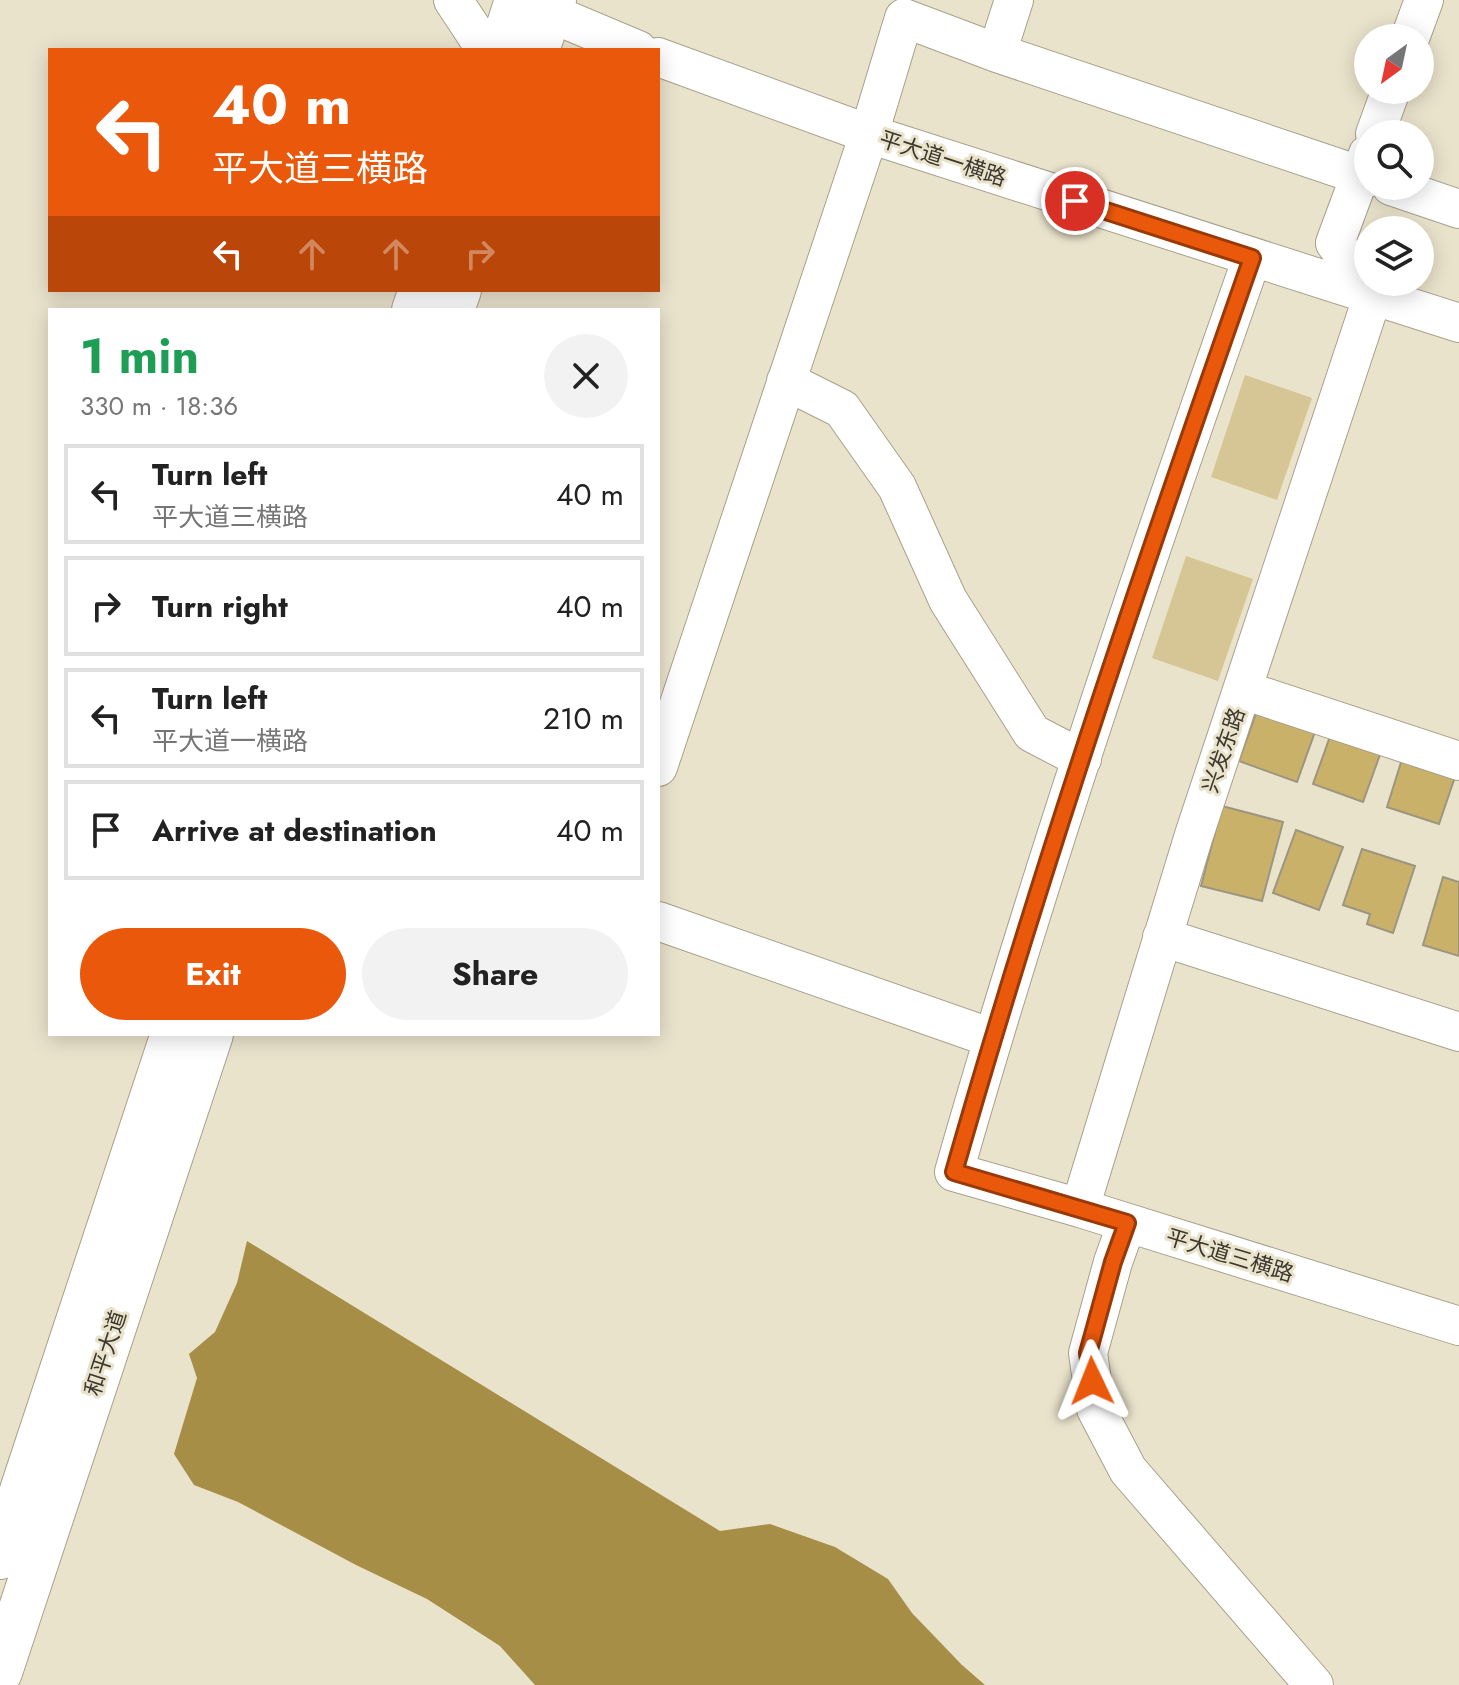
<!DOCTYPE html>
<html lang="en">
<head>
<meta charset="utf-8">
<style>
  body { margin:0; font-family:Jost,"Noto Sans SC",sans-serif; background:#f2f2f2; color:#222; height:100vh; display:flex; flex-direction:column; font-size:30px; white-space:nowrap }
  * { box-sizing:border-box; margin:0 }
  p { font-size:26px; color:#767676 }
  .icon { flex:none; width:44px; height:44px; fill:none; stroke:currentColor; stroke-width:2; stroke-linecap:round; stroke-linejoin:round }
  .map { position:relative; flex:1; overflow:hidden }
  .sheet { position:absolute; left:48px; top:308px; width:612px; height:728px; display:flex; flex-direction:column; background:#fff; border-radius:0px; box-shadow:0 4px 20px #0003 }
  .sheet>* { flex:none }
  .guide { position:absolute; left:48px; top:48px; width:612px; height:244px; border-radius:0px; box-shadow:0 4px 20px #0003; background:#ea580c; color:#fff; overflow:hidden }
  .needle { width:52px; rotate:213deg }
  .fabs { position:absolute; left:1354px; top:24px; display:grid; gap:16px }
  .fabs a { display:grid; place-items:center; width:80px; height:80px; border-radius:50%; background:#fff; box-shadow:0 4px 20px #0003; font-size:40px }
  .pin { position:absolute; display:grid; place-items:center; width:68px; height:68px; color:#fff; margin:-34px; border:4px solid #fff; border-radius:50%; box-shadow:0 2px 8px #0007 }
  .me { position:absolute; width:88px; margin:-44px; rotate:358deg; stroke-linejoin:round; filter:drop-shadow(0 0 6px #0008) }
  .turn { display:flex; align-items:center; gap:28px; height:168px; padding:0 32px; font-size:36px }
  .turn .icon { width:104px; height:104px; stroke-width:2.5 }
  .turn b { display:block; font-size:56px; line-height:68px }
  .lanes { display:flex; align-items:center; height:76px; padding:0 32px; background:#0003; justify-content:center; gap:40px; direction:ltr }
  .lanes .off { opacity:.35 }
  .round { display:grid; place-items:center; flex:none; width:84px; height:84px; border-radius:42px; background:#f2f2f2 }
  .headline { display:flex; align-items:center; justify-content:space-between; height:136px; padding:0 32px }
  h1 { font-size:48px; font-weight:700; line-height:60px; color:#1e9e55 }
  .button { display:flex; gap:16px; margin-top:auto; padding:16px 32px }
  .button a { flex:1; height:92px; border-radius:48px; background:#ea580c; color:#fff; font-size:32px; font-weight:700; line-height:92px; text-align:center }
  .button a+a { background:#f2f2f2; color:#222 }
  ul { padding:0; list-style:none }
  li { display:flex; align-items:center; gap:24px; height:100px; margin:0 16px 12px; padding:0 16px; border:4px solid #e0e0e0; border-radius:0px }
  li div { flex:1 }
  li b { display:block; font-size:30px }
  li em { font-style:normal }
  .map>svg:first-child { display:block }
  .green { fill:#d7c695 }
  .water { fill:#a68e46 }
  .building { fill:#cab169; stroke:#9c9580; stroke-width:2 }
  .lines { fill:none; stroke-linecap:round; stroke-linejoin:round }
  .minor-casing { stroke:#a7a08b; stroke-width:40 }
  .major-casing { stroke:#a7a08b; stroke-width:46 }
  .minor { stroke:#fff; stroke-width:38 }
  .major { stroke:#fff; stroke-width:44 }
  .route-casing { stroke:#983908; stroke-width:20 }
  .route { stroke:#ea580c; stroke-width:14 }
  .labels { text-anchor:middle; stroke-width:6; stroke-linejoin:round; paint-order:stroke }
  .street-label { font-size:22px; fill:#3a372e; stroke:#eae3cc }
</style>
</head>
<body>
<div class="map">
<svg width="1459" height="1685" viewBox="0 0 1459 1685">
  <rect width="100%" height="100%" fill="#eae3cc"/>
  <path class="green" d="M 1245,375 L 1312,398 L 1277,500 L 1211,477 Z
    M 1186,556 L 1253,579 L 1218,681 L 1152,658 Z"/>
  <path class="water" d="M 247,1241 L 720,1531 L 770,1524 L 835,1547 L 888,1579 L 912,1613 L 962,1665 L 985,1685 L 535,1685 L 500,1646 L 427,1599 L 356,1565 L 238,1502 L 194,1485 L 174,1454 L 197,1378 L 189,1354 L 215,1332 L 237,1283 Z"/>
  <path class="building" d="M 1258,708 L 1316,729 L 1297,782 L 1239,761 Z
    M 1332,731 L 1382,749 L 1363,802 L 1313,784 Z
    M 1403,756 L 1456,774 L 1439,824 L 1387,807 Z
    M 1222,806 L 1283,822 L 1262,901 L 1201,886 Z
    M 1296,830 L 1343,847 L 1319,910 L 1273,893 Z
    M 1362,849 L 1415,866 L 1393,933 L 1367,924 L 1370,914 L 1343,905 Z
    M 1443,877 L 1459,882 L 1459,956 L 1423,945 Z"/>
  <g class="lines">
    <g class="minor-casing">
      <path id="minor" d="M 453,0 L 486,50
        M 550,13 L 638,50
        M 1410,38 L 1424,0
        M 997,53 L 1368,178
        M 658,57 L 869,134 L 1459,323
        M 1375,134 L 1391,90
        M 1391,186 L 1459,209
        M 1252,258 C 1146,560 1042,864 954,1172 L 1080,1208 L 1459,1326
        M 786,381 L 842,409 L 897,487 L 948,600 L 1032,733 L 1082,759
        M 1243,690 L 1459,761
        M 658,767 L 869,134 L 904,18 L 997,53 L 1014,0
        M 658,921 L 992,1038
        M 1162,937 L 1459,1032
        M 1080,1208 L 1194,835 L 1373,295 L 1335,243 L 1368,154
        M 1127,1223 L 1113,1262 L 1088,1353 L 1096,1409 L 1128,1470 L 1314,1685"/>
    </g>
    <g class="major-casing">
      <path id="major" d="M 501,50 L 517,0
        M 537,50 L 554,0
        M 414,310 L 421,290
        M 452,310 L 459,290
        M 0,1557 L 173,1034
        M 0,1672 L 211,1034"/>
    </g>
    <use href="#minor" class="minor"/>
    <use href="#major" class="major"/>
  </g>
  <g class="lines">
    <g class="route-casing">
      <path id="route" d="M 1075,201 L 1252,258 C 1146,560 1042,864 954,1172 L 1127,1223 L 1113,1262 L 1088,1353 L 1092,1381"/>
    </g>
    <use href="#route" class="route"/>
  </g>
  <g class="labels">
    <g class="street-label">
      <text transform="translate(943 158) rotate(18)" y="8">平大道一横路</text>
      <text transform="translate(1223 750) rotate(-71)" y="8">兴发东路</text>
      <text transform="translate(1230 1255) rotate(17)" y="8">平大道三横路</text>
      <text transform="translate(105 1353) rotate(-72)" y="8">和平大道</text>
    </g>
  </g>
</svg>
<div class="fabs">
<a><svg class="needle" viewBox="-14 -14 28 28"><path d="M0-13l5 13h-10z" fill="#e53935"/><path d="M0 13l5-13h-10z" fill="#767676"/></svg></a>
<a><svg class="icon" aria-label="search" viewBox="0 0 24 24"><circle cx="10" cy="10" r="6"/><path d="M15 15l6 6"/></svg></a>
<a><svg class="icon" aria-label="layers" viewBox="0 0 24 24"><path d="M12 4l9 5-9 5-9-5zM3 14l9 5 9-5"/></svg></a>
</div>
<div class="pin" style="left:1075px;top:201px;background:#d93025"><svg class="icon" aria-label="arrive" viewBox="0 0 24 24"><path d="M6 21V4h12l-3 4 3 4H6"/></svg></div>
<svg class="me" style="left:1092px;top:1381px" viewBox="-20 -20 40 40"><path d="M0-17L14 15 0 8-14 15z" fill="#ea580c" stroke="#fff" stroke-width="4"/></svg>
<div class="guide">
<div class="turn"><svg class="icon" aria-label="left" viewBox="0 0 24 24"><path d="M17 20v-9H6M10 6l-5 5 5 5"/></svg><div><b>40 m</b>平大道三横路</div></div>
<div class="lanes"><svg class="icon" aria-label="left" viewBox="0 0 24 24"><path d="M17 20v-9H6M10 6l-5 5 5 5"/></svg><svg class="icon off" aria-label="ahead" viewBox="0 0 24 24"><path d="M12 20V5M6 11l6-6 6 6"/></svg><svg class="icon off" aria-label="ahead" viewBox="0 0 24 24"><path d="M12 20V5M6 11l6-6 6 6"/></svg><svg class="icon off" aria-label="right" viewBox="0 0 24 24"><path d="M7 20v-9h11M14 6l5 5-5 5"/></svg></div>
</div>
<section class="sheet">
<div class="headline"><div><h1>1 min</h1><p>330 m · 18:36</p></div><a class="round"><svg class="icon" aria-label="close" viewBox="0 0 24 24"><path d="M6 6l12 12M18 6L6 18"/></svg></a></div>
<ul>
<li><svg class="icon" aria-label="left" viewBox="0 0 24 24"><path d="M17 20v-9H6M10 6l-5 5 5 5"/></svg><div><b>Turn left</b><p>平大道三横路</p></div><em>40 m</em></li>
<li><svg class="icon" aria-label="right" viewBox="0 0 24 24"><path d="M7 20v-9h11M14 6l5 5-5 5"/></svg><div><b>Turn right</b></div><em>40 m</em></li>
<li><svg class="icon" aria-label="left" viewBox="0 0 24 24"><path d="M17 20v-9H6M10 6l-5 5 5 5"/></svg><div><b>Turn left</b><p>平大道一横路</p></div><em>210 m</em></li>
<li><svg class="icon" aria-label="arrive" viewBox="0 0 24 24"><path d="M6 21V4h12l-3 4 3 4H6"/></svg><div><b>Arrive at destination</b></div><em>40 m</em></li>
</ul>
<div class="button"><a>Exit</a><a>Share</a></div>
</section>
</div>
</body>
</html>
